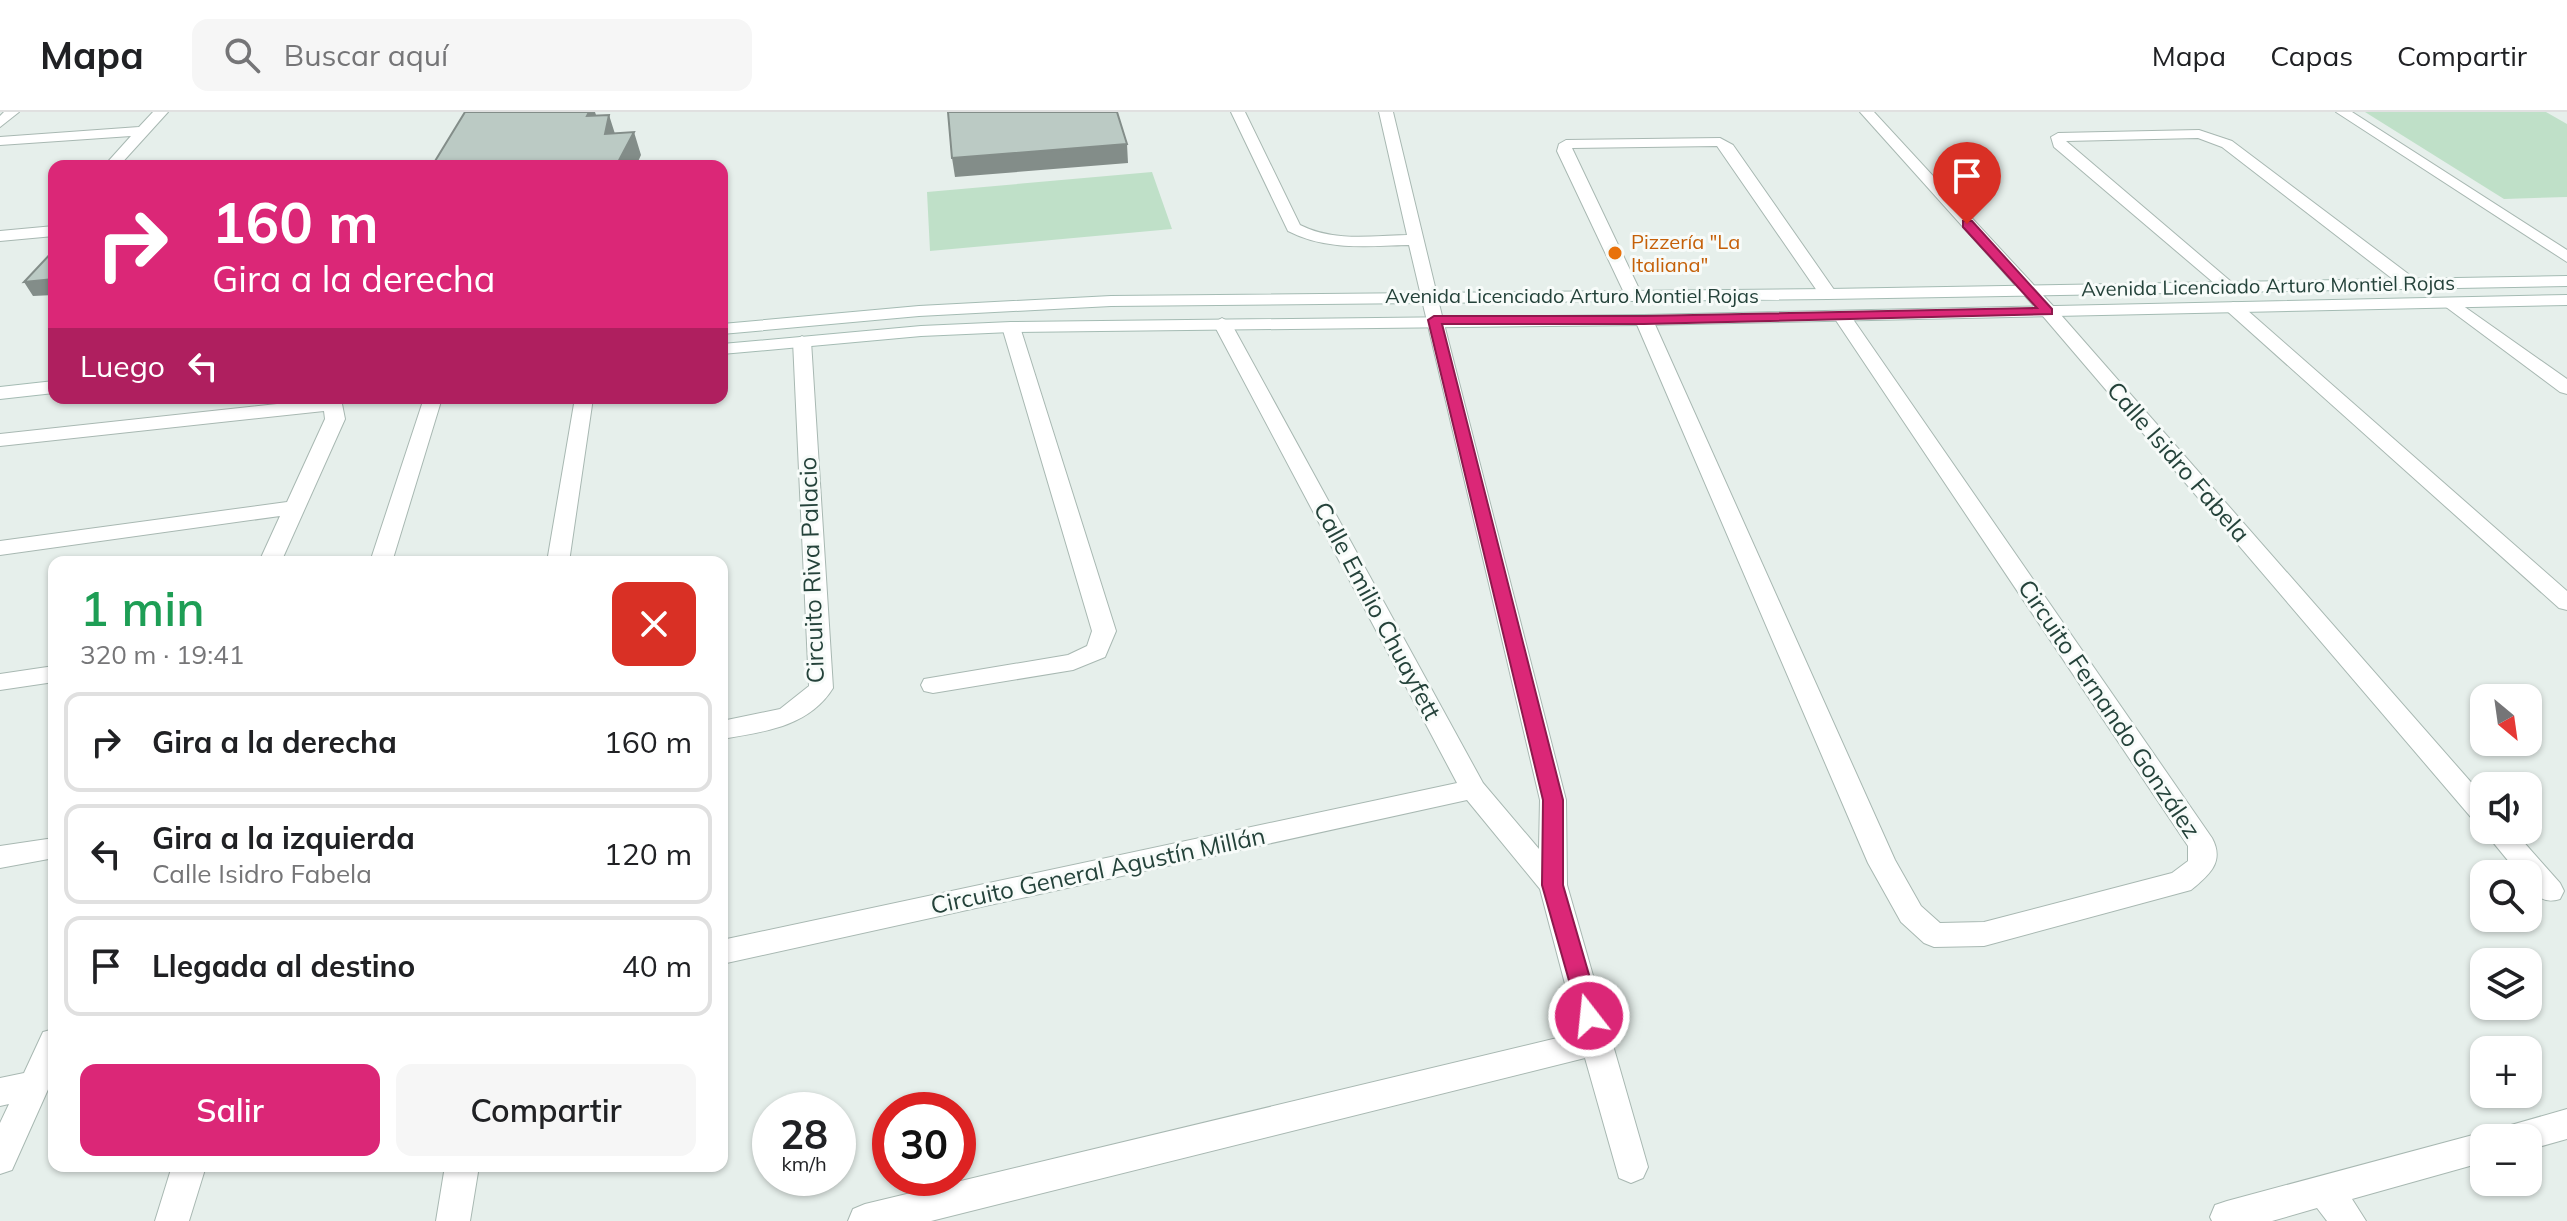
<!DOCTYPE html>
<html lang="es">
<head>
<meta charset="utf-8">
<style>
  body { margin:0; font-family:Mulish,sans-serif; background:#f6f6f6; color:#202124; height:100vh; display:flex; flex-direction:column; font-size:30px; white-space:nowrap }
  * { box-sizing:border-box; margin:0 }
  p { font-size:26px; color:#757577 }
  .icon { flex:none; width:44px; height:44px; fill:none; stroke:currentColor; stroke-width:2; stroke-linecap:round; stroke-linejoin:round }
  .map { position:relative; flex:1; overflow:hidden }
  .panel { position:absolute; left:48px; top:444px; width:680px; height:616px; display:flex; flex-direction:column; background:#fff; border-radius:16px; box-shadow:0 2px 6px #0004 }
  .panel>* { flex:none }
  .hud { position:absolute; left:48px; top:48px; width:680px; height:244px; border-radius:16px; box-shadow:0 2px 6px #0004; background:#db2777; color:#fff; overflow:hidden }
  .needle { width:52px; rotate:151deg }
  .tools { position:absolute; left:2470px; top:572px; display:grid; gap:16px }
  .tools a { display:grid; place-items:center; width:72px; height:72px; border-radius:16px; background:#fff; box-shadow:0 2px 6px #0004; font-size:40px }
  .speed { position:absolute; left:752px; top:980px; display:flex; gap:16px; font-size:40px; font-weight:700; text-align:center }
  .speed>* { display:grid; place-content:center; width:104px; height:104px; border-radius:50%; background:#fff; box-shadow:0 2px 6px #0004; line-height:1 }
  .speed small { font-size:20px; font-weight:400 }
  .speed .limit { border:12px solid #d22; background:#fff; color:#111 }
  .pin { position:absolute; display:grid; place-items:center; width:68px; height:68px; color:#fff; margin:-82px -34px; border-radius:50% 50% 50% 0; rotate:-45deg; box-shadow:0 0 8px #0007 }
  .pin .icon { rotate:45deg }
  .me { position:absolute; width:88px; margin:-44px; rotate:344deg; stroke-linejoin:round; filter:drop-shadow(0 0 6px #0008) }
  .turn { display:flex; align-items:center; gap:28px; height:168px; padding:0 32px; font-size:36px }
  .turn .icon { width:104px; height:104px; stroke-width:2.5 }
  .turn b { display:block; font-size:56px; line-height:68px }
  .then { display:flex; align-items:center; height:76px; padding:0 32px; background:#0003; gap:16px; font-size:30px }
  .round { display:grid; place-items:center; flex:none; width:84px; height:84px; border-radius:16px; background:#f6f6f6 }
  .summary { display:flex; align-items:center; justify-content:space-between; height:136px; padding:0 32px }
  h1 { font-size:48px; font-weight:600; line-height:60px; color:#1e9e55 }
  .primary-button { display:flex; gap:16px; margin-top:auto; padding:16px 32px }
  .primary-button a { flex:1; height:92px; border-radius:16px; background:#db2777; color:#fff; font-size:32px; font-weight:600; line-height:92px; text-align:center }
  .primary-button a+a { background:#f6f6f6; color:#202124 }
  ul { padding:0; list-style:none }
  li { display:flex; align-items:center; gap:24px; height:100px; margin:0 16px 12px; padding:0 16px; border:4px solid #e0e0e0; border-radius:16px }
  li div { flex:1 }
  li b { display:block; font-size:30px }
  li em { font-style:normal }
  header { display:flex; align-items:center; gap:48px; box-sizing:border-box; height:112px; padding:0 40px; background:#fff; border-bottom:2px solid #e0e0e0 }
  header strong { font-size:38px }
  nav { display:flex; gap:44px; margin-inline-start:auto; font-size:28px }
  .search { width:560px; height:72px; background:#f6f6f6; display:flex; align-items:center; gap:20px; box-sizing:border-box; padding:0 28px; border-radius:16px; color:#757577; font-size:30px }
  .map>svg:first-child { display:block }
  .green { fill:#bfe0c8 }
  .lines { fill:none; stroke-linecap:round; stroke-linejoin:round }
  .minor-casing { stroke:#a8b8b2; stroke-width:2 }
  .secondary-casing { stroke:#a4bbb3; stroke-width:2 }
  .minor { fill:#fff; fill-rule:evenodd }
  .secondary { fill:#fff; fill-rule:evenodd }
  .shaded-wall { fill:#838d89 }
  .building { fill:#bbcac4; stroke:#838d89; stroke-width:2 }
  .route { fill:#db2777; stroke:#8e194d; stroke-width:2 }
  .food-dot { fill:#e8710a; stroke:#f7fbf9; stroke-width:3 }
  .labels { text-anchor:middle; stroke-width:6; stroke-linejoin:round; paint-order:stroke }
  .far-food-label { font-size:20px; fill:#c56008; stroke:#f7fbf9; text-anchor:start }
  .far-street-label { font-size:20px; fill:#24423a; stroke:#f7fbf9 }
  .street-label { font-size:24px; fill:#24423a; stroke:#f7fbf9 }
</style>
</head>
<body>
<header>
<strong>Mapa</strong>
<div class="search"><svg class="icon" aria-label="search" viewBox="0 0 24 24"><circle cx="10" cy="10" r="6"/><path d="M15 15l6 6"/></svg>Buscar aquí</div>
<nav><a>Mapa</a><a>Capas</a><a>Compartir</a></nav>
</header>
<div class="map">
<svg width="2567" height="1109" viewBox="0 0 2567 1109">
  <rect width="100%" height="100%" fill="#e6efeb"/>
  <path class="green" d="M 2365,0 L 2546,0 L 2567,12 L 2567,85 L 2504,87 Z
    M 1152,60 L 1172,117 L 930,139 L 927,80 Z"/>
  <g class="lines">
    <g class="minor-casing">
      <path id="minor" d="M 4,0 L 19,0 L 0,15 L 0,4 Z
        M 153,0 L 168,0 L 119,54 L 104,54 L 131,24 L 0,33 L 0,25 L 139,15 Z
        M 1231,0 L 1245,0 L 1300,113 C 1334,130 1370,124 1407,123 L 1379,0 L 1393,0 L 1443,208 L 1566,688 L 1567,773 L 1648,1055 L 1643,1066 L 1631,1071 L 1619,1066 L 1585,946 L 931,1109 L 848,1109 L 853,1097 L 865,1092 L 1578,921 L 1540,777 L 1467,688 L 722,852 L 722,828 L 1457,671 L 1213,211 L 1222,206 L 1231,211 L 1483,671 L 1539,737 L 1540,688 L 1409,133 C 1367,134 1327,139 1288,119 Z
        M 1860,0 L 1874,0 L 2054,195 L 2484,685 L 2484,713 L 2475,710 L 2042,203 Z
        M 2336,0 L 2352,0 L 2567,138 L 2567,150 Z
        M 2199,18 L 2232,29 L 2415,167 L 2417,171 L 2415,175 L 2403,175 L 2222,35 L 2198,26 L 2066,29 L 2235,173 L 2233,177 L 2221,177 L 2054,35 L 2051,25 L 2058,21 Z
        M 1720,26 L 1733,33 L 1837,182 L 1834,186 L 1822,186 L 1717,34 L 1572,36 L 1642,183 L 1633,188 L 1627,187 L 1557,39 L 1559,32 L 1566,28 Z
        M 54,114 L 54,124 L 0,129 L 0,119 Z
        M 2452,186 L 2567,267 L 2567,282 L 2560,280 L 2446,195 L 2443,191 L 2446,187 Z
        M 2233,190 L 2239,191 L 2567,479 L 2567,498 L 2559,496 L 2227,199 L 2224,195 Z
        M 1842,199 L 1848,200 L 2212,726 C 2225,750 2209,763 2191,778 L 1984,834 L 1934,835 L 1924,831 L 1901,810 L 1868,751 L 1635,208 L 1638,204 L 1644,203 L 1653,208 L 1895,748 L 1921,794 L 1940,811 L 1984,810 L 2172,761 L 2188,749 L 2188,734 L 1833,204 Z
        M 1011,210 L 1020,215 L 1116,519 L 1105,545 L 1073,558 L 933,581 L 924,579 L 921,573 L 924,567 L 1068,543 L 1087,534 L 1092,519 L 1002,215 Z
        M 802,224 L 811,229 L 833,576 C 809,615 763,620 722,627 L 722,609 L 780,597 L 809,574 L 793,229 Z
        M 332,286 L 342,292 L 345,307 L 281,450 L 259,450 L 280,404 L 0,443 L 0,429 L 287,390 L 325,307 L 324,299 L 0,334 L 0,322 Z
        M 424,286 L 442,286 L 392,450 L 370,450 Z
        M 575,286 L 593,286 L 569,450 L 547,450 Z
        M 54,554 L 54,570 L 0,578 L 0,562 Z
        M 2483,718 L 2513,718 L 2560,771 L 2564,779 L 2560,787 C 2544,792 2538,785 2528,773 L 2528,762 L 2519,762 Z
        M 54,726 L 54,746 L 0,756 L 0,734 Z
        M 54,917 L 54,964 L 12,1058 L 0,1062 L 0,1011 L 9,992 L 0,994 L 0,966 L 24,961 L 43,920 Z
        M 2567,997 L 2567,1027 L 2528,1038 L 2528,1026 L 2500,1026 L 2504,1015 Z
        M 2484,1020 L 2496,1026 L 2484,1026 L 2484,1050 L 2352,1087 L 2366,1109 L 2327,1109 L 2317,1096 L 2272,1109 L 2212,1109 L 2210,1105 L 2215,1093 L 2227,1089 Z
        M 172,1054 L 206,1054 L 189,1109 L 155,1109 Z
        M 445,1054 L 479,1054 L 470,1109 L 436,1109 Z"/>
    </g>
    <g class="secondary-casing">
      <path id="secondary" d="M 2567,164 L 2567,174 L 1828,187 L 1111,194 L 919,204 L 722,222 L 722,212 L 919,194 L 1111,184 L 1828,177 Z
        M 2567,183 L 2567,193 L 1644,213 L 1011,220 L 921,224 L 722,242 L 722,232 L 921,214 L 1011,210 L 1644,203 Z
        M 54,269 L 54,281 L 0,287 L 0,275 Z"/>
    </g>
    <use href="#minor" class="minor"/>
    <use href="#secondary" class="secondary"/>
  </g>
  <path class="shaded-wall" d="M 589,0 L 595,0 L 600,15 L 587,4 Z
    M 609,3 L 616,25 L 605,22 Z
    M 634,20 L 641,43 L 636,54 L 616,54 Z
    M 1127,32 L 1128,51 L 955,65 L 952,46 Z
    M 54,167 L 54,183 L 33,184 L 24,170 Z"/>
  <path class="building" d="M 465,0 L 589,0 L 587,4 L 609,3 L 605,22 L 634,20 L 616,54 L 432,54 Z
    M 948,0 L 1117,0 L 1127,32 L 952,46 Z
    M 54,138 L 54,167 L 24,170 Z"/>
  <path class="route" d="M 1963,109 L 1972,109 L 2052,197 L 2052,202 L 1644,212 L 1442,212 L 1563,688 L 1563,773 L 1601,904 L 1597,911 L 1589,913 L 1581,911 L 1542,773 L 1543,688 L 1428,208 L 1434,204 L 1644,204 L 2037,196 L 1963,115 Z"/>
  <circle class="food-dot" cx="1615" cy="141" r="8"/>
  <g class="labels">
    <g class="far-food-label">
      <text x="1631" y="137">Pizzería "La<tspan x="1631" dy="23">Italiana"</tspan></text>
    </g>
    <g class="far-street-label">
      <text transform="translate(2268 174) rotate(-1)" y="7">Avenida Licenciado Arturo Montiel Rojas</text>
      <text x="1572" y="191">Avenida Licenciado Arturo Montiel Rojas</text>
    </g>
    <g class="street-label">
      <text transform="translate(2178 350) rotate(49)" y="8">Calle Isidro Fabela</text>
      <text transform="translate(812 458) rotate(-92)" y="8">Circuito Riva Palacio</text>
      <text transform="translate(1377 499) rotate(62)" y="8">Calle Emilio Chuayfett</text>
      <text transform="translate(2109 597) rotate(56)" y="8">Circuito Fernando González</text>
      <text transform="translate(1098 759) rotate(-12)" y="8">Circuito General Agustín Millán</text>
    </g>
  </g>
</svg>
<div class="tools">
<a><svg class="needle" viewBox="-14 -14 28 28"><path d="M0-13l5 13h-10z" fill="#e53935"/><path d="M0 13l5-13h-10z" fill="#757577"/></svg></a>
<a><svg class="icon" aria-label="sound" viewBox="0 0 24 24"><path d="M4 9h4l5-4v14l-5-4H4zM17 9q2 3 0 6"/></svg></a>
<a><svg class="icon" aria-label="search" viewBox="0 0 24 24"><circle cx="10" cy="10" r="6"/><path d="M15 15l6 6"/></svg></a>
<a><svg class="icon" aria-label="layers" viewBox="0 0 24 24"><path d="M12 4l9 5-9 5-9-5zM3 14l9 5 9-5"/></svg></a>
<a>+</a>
<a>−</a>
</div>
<div class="speed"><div>28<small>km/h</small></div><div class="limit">30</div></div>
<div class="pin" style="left:1967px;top:112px;background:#d93025"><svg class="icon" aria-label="arrive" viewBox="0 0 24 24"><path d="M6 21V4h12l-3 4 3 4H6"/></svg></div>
<svg class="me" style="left:1589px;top:904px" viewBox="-20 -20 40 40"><circle r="17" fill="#db2777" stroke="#fff" stroke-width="3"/><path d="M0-11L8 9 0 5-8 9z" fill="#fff"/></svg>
<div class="hud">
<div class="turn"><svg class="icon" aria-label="right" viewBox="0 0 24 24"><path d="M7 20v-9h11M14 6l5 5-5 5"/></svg><div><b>160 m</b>Gira a la derecha</div></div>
<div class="then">Luego<svg class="icon" aria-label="left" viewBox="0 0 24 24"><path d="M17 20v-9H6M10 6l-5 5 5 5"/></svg></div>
</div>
<section class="panel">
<div class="summary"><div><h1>1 min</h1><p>320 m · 19:41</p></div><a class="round" style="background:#d93025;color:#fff"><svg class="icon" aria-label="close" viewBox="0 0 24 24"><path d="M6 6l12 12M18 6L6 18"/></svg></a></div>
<ul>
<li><svg class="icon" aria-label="right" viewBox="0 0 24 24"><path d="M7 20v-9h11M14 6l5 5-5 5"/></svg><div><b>Gira a la derecha</b></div><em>160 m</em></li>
<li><svg class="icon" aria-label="left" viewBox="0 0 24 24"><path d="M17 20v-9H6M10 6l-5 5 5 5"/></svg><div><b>Gira a la izquierda</b><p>Calle Isidro Fabela</p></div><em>120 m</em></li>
<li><svg class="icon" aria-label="arrive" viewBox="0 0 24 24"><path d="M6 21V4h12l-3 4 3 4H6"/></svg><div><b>Llegada al destino</b></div><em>40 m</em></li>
</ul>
<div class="primary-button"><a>Salir</a><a>Compartir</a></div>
</section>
</div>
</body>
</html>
